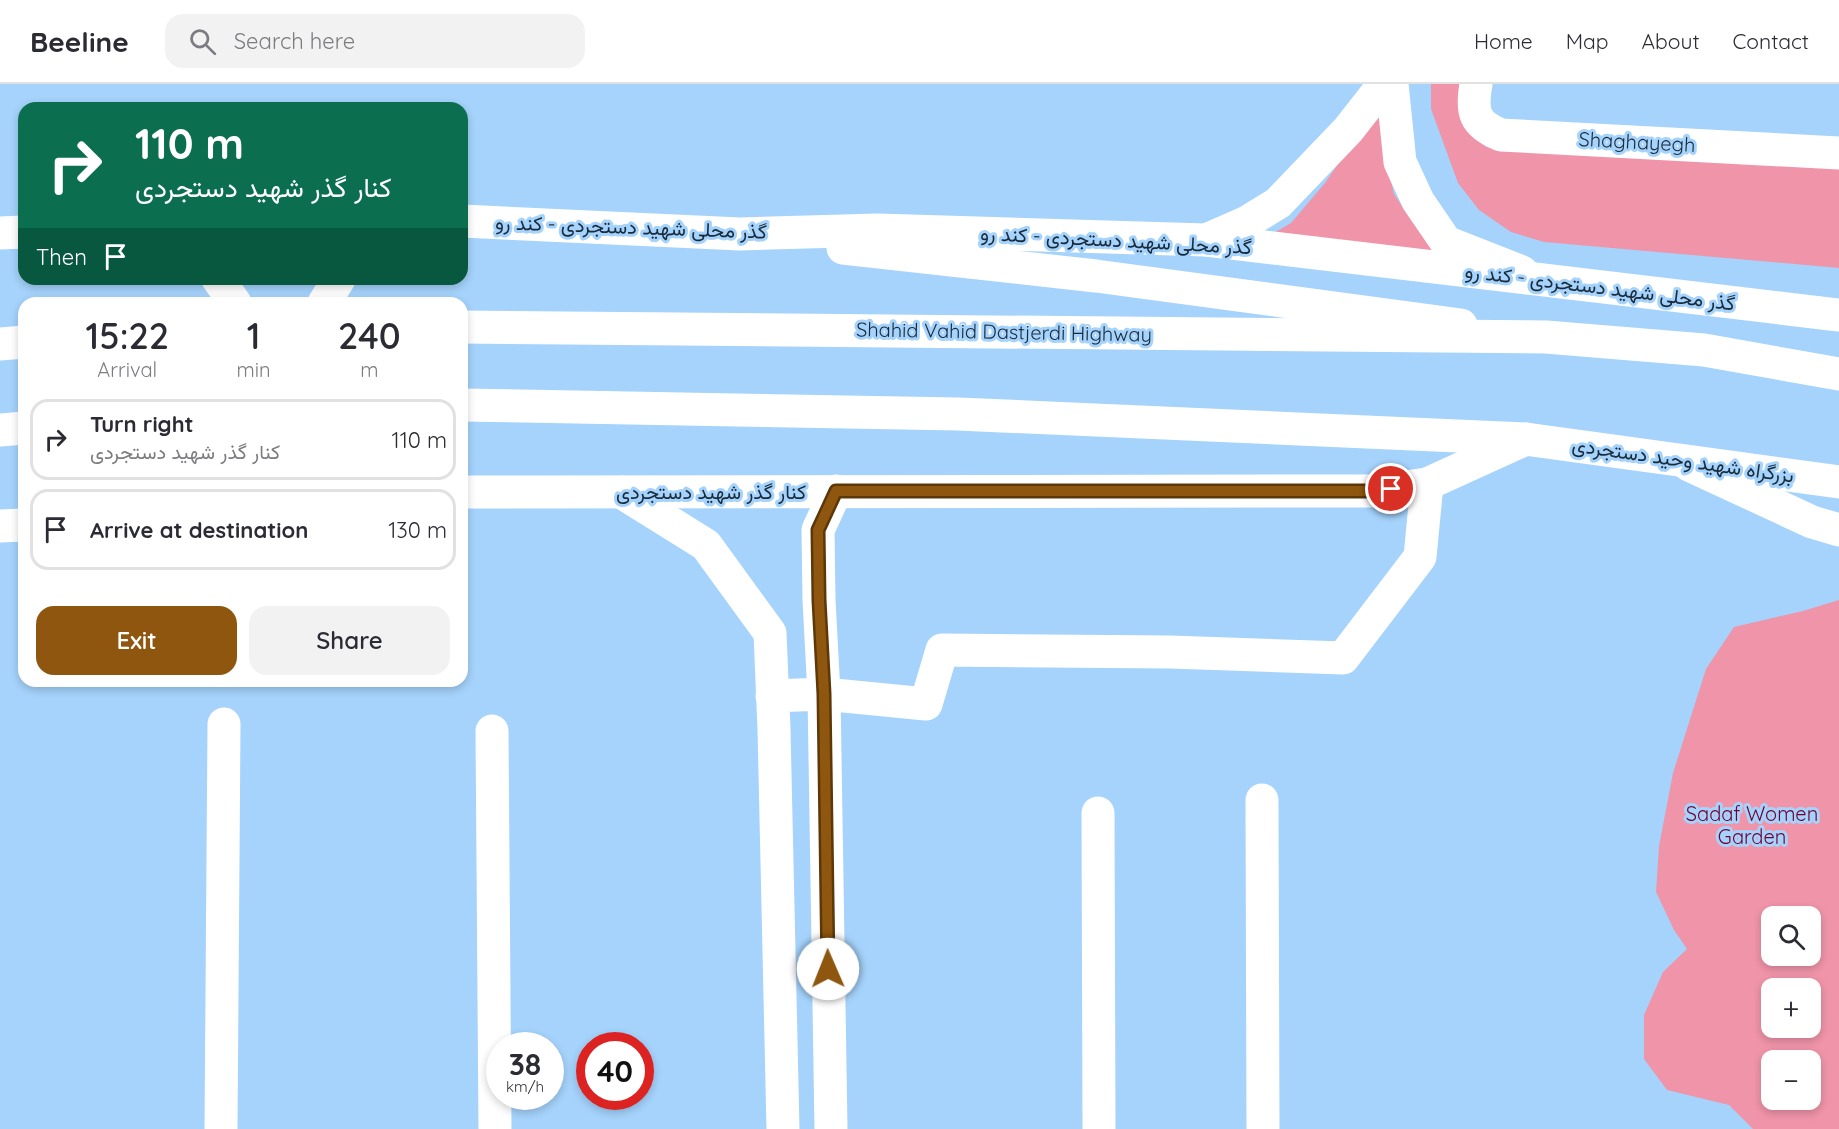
<!DOCTYPE html>
<html lang="en">
<head>
<meta charset="utf-8">
<style>
  body { margin:0; font-family:Quicksand,Vazirmatn,sans-serif; background:#f2f2f3; color:#2b2b33; height:100vh; display:flex; flex-direction:column; font-size:22px; white-space:nowrap }
  * { box-sizing:border-box; margin:0 }
  p { font-size:20px; color:#7c7c81 }
  .icon { flex:none; width:33px; height:33px; fill:none; stroke:currentColor; stroke-width:2; stroke-linecap:round; stroke-linejoin:round }
  .map { position:relative; flex:1; overflow:hidden }
  .side { position:absolute; left:18px; top:213px; width:450px; height:390px; display:flex; flex-direction:column; background:#fff; border-radius:18px; box-shadow:0 3px 9px #0003 }
  .side>* { flex:none }
  .guide { position:absolute; left:18px; top:18px; width:450px; height:183px; border-radius:18px; box-shadow:0 3px 9px #0003; background:#0b6e4f; color:#fff; overflow:hidden }
  .controls { position:absolute; left:1761px; top:822px; display:grid; gap:12px }
  .controls a { display:grid; place-items:center; width:60px; height:60px; border-radius:12px; background:#fff; box-shadow:0 3px 9px #0003; font-size:30px }
  .speed { position:absolute; left:486px; top:948px; display:flex; gap:12px; font-size:30px; font-weight:700; text-align:center }
  .speed>* { display:grid; place-content:center; width:78px; height:78px; border-radius:50%; background:#fff; box-shadow:0 3px 9px #0003; line-height:1 }
  .speed small { font-size:15px; font-weight:400 }
  .speed .limit { border:9px solid #d22; background:#fff; color:#111 }
  .pin { position:absolute; display:grid; place-items:center; width:51px; height:51px; color:#fff; margin:-26px; border:3px solid #fff; border-radius:50%; box-shadow:0 2px 6px #0007 }
  .me { position:absolute; width:66px; margin:-33px; rotate:359deg; stroke-linejoin:round; filter:drop-shadow(0 0 4px #0008) }
  .turn { display:flex; align-items:center; gap:21px; height:126px; padding:0 18px; font-size:27px }
  .turn .icon { width:78px; height:78px; stroke-width:2.5 }
  .turn b { display:block; font-size:42px; line-height:51px }
  .then { display:flex; align-items:center; height:57px; padding:0 18px; background:#0003; gap:12px; font-size:22px }
  .eta { display:flex; justify-content:space-evenly; align-items:center; height:102px; text-align:center }
  .eta b { font-size:36px; font-weight:600; line-height:42px }
  .button { display:flex; gap:12px; margin-top:auto; padding:12px 18px }
  .button a { flex:1; height:69px; border-radius:18px; background:#8e560e; color:#fff; font-size:24px; font-weight:600; line-height:69px; text-align:center }
  .button a+a { background:#f2f2f3; color:#2b2b33 }
  ul { padding:0; list-style:none }
  li { display:flex; align-items:center; gap:18px; height:81px; margin:0 12px 9px; padding:0 6px; border:3px solid #e1e1e2; border-radius:18px }
  li div { flex:1 }
  li b { display:block; font-size:22px }
  li em { font-style:normal }
  header { display:flex; align-items:center; gap:36px; box-sizing:border-box; height:84px; padding:0 30px; background:#fff; border-bottom:2px solid #e1e1e2 }
  header strong { font-size:28px }
  nav { display:flex; gap:33px; margin-inline-start:auto; font-size:21px }
  .search { width:420px; height:54px; background:#f2f2f3; display:flex; align-items:center; gap:15px; box-sizing:border-box; padding:0 21px; border-radius:18px; color:#7c7c81; font-size:22px }
  .map>svg:first-child { display:block }
  .green { fill:#f094a9; fill-rule:evenodd }
  .lines { fill:none; stroke-linecap:round; stroke-linejoin:round }
  .minor { stroke:#fff; stroke-width:33 }
  .major { stroke:#fff; stroke-width:33 }
  .highway { stroke:#fff; stroke-width:33 }
  .route-casing { stroke:#5c3809; stroke-width:15 }
  .route { stroke:#8e560e; stroke-width:10 }
  .labels { text-anchor:middle; stroke-width:6; stroke-linejoin:round; paint-order:stroke }
  .street-label { font-size:20px; fill:#192b3b; stroke:#a5d3fc }
  .park-label { font-size:20px; fill:#710031; stroke:#a5d3fc }
</style>
</head>
<body>
<header>
<strong>Beeline</strong>
<div class="search"><svg class="icon" aria-label="search" viewBox="0 0 24 24"><circle cx="10" cy="10" r="6"/><path d="M15 15l6 6"/></svg>Search here</div>
<nav><a>Home</a><a>Map</a><a>About</a><a>Contact</a></nav>
</header>
<div class="map">
<svg width="1839" height="1045" viewBox="0 0 1839 1045">
  <rect width="100%" height="100%" fill="#a5d3fc"/>
  <path class="green" d="M 1431,0 L 1464,0 L 1472,45 L 1486,63 L 1839,79 L 1839,184 L 1544,158 L 1511,148 L 1479,126 L 1458,99 L 1431,25 Z
    M 1377,30 L 1382,39 L 1383,63 L 1394,110 L 1413,139 L 1445,170 L 1272,150 L 1291,139 L 1325,99 L 1342,74 Z
    M 1839,516 L 1839,1045 L 1753,1045 L 1729,1021 L 1667,1006 L 1644,975 L 1644,931 L 1663,888 L 1687,865 L 1674,846 L 1656,808 L 1659,762 L 1673,689 L 1706,585 L 1734,543 L 1803,527 ZM 1772,832 L 1810,832 L 1810,872 L 1772,872 ZM 1772,904 L 1810,904 L 1810,944 L 1772,944 ZM 1772,976 L 1810,976 L 1810,1016 L 1772,1016 Z"/>
  <g class="lines">
    <path class="minor" d="M 1392,0 L 1400,78 L 1418,117 L 1446,158 L 1522,188
      M 1476,0 C 1471,28 1474,40 1501,51 L 1839,69
      M 1206,156 L 1247,138 L 1278,119 L 1348,46 L 1384,0
      M 1689,381 L 1812,438 L 1839,446
      M 621,408 L 706,461 L 770,549 L 774,645 L 783,1045
      M 772,612 L 824,610 L 926,620 L 942,566 L 1170,568 L 1343,574 L 1420,473 L 1427,400
      M 492,647 L 495,1045
      M 1262,716 L 1263,1045
      M 1098,729 L 1099,1045
      M 221,1045 L 224,640
      M 831,1045 L 824,610 L 819,516 L 818,446 L 836,407"/>
    <path class="major" d="M 462,137 L 740,150 L 878,146 L 1206,156 L 1839,231
      M 0,149 L 24,148
      M 843,164 L 1096,192 L 1461,241
      M 218,195 L 235,219
      M 324,219 L 339,195
      M 462,408 L 1374,407 L 1427,400 L 1526,355
      M 0,442 L 24,441"/>
    <path class="highway" d="M 462,243 L 1546,253 L 1704,266 L 1839,290
      M 0,260 L 24,258
      M 462,321 L 958,330 L 1526,355 L 1839,398
      M 0,346 L 24,344"/>
  </g>
  <g class="lines">
    <g class="route-casing">
      <path id="route" d="M 828,885 L 824,610 L 819,516 L 818,446 L 836,407 L 1374,407 L 1391,405"/>
    </g>
    <use href="#route" class="route"/>
  </g>
  <g class="labels">
    <g class="street-label">
      <text transform="translate(1637 58) rotate(3)" y="7">Shaghayegh</text>
      <text transform="translate(631 143) rotate(2)" y="7">گذر محلی شهید دستجردی - کند رو</text>
      <text transform="translate(1116 156) rotate(3)" y="7">گذر محلی شهید دستجردی - کند رو</text>
      <text transform="translate(1600 203) rotate(7)" y="7">گذر محلی شهید دستجردی - کند رو</text>
      <text transform="translate(1004 248) rotate(1)" y="7">Shahid Vahid Dastjerdi Highway</text>
      <text transform="translate(1683 376) rotate(8)" y="7">بزرگراه شهید وحید دستجردی</text>
      <text x="711" y="415">کنار گذر شهید دستجردی</text>
    </g>
    <g class="park-label">
      <text x="1752" y="737">Sadaf Women<tspan x="1752" dy="23">Garden</tspan></text>
    </g>
  </g>
</svg>
<div class="controls">
<a><svg class="icon" aria-label="search" viewBox="0 0 24 24"><circle cx="10" cy="10" r="6"/><path d="M15 15l6 6"/></svg></a>
<a>+</a>
<a>−</a>
</div>
<div class="speed"><div>38<small>km/h</small></div><div class="limit">40</div></div>
<div class="pin" style="left:1391px;top:405px;background:#d93025"><svg class="icon" aria-label="arrive" viewBox="0 0 24 24"><path d="M6 21V4h12l-3 4 3 4H6"/></svg></div>
<svg class="me" style="left:828px;top:885px" viewBox="-20 -20 40 40"><circle r="19" fill="#fff"/><path d="M0-13L10 11 0 6-10 11z" fill="#8e560e"/></svg>
<div class="guide">
<div class="turn"><svg class="icon" aria-label="right" viewBox="0 0 24 24"><path d="M7 20v-9h11M14 6l5 5-5 5"/></svg><div><b>110 m</b>کنار گذر شهید دستجردی</div></div>
<div class="then">Then<svg class="icon" aria-label="arrive" viewBox="0 0 24 24"><path d="M6 21V4h12l-3 4 3 4H6"/></svg></div>
</div>
<section class="side">
<div class="eta">
<div><b>15:22</b><p>Arrival</p></div>
<div><b>1</b><p>min</p></div>
<div><b>240</b><p>m</p></div>
</div>
<ul>
<li><svg class="icon" aria-label="right" viewBox="0 0 24 24"><path d="M7 20v-9h11M14 6l5 5-5 5"/></svg><div><b>Turn right</b><p>کنار گذر شهید دستجردی</p></div><em>110 m</em></li>
<li><svg class="icon" aria-label="arrive" viewBox="0 0 24 24"><path d="M6 21V4h12l-3 4 3 4H6"/></svg><div><b>Arrive at destination</b></div><em>130 m</em></li>
</ul>
<div class="button"><a>Exit</a><a>Share</a></div>
</section>
</div>
</body>
</html>
